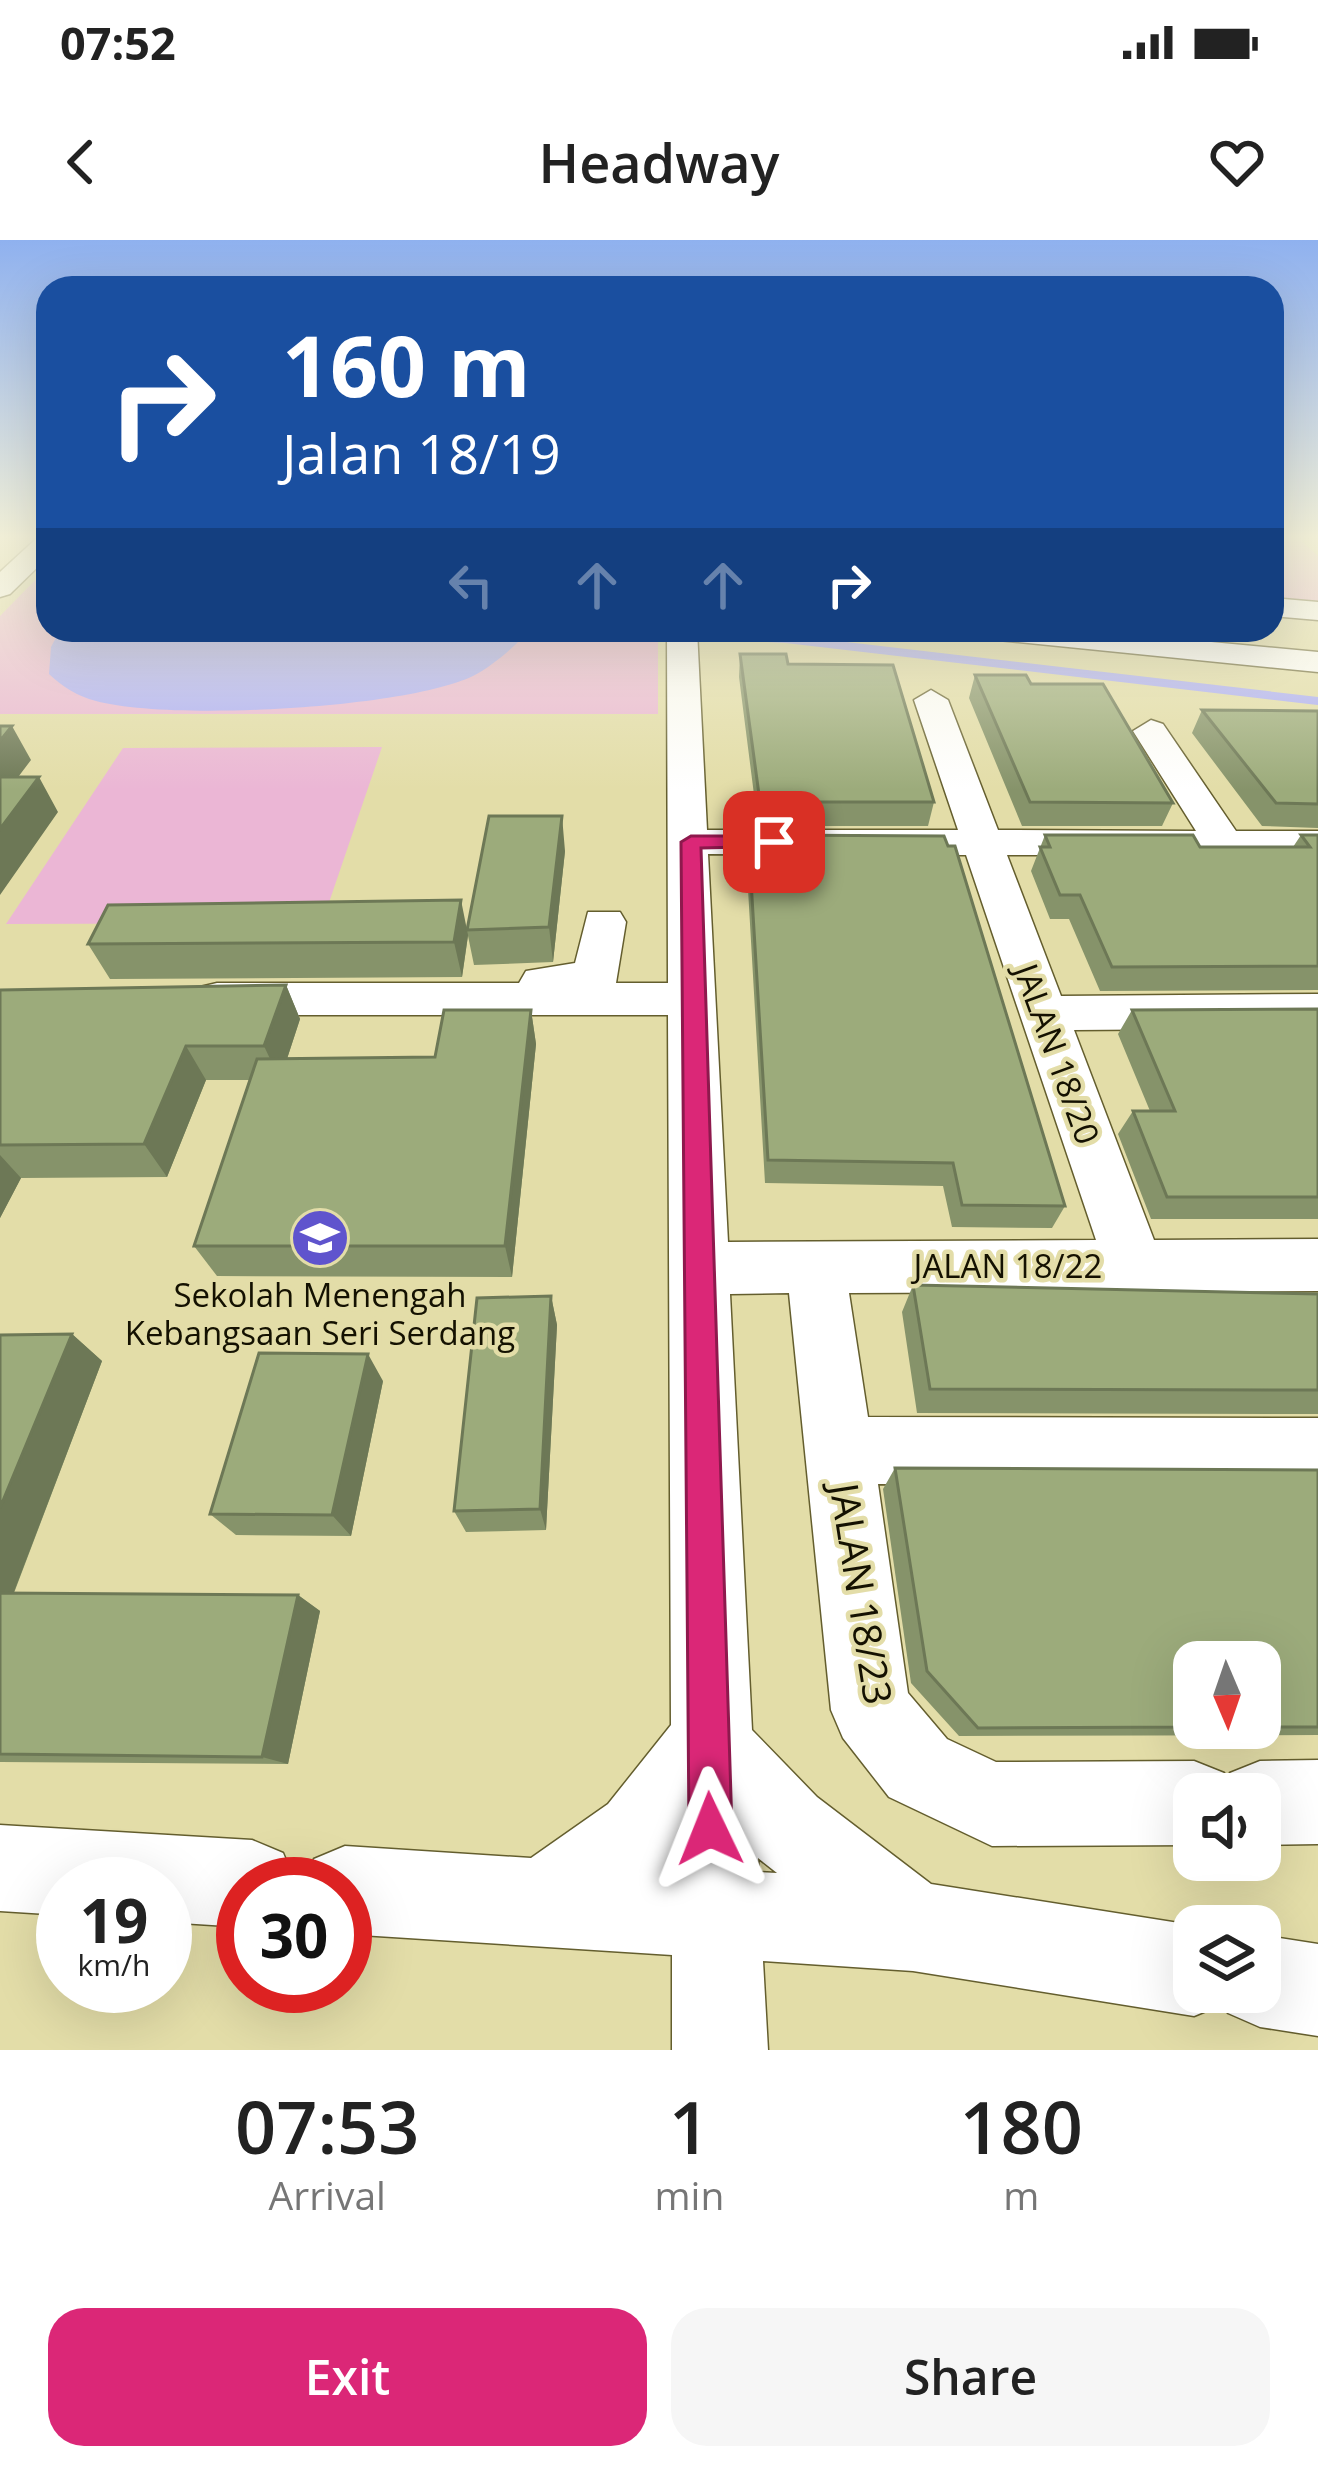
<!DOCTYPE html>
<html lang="en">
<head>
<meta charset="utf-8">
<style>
  body { margin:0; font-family:"Open Sans",sans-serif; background:#f6f6f6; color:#222; height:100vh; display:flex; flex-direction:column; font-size:45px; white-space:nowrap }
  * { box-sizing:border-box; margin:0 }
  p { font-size:39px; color:#767676 }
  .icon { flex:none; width:66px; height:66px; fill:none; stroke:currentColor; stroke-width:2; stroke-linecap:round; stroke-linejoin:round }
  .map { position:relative; height:1810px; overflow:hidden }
  .sheet { display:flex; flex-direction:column; background:#fff; flex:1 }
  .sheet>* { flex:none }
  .banner { position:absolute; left:36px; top:36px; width:1248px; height:366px; border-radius:36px; box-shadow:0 12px 48px #0002; background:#1a4fa0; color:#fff; overflow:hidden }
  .needle { width:78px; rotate:178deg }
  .buttons { position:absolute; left:1173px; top:1401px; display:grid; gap:24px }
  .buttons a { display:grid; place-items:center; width:108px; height:108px; border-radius:24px; background:#fff; box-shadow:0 12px 48px #0002; font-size:60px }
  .speed { position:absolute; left:36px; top:1617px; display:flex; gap:24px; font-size:60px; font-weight:700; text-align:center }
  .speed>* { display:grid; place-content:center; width:156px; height:156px; border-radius:50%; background:#fff; box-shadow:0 12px 48px #0002; line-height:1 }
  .speed small { font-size:30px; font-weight:400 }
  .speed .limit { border:18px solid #d22; background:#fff; color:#111 }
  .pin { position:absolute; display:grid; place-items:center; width:102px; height:102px; color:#fff; margin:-51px; border-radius:24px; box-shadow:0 6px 18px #0006 }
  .me { position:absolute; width:132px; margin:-66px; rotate:358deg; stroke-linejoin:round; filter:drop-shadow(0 0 9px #0008) }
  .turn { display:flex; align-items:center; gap:42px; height:252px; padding:0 48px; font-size:54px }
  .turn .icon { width:156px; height:156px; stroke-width:2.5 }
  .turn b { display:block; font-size:84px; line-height:102px }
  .lanes { display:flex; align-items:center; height:114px; padding:0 48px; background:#0003; justify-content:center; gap:60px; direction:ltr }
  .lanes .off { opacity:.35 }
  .eta { display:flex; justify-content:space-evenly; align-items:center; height:204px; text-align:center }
  .eta b { font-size:72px; font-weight:600; line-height:84px }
  .button { display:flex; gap:24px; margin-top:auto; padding:24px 48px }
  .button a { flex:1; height:138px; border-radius:36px; background:#db2777; color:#fff; font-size:48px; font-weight:600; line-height:138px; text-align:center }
  .button a+a { background:#f6f6f6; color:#222 }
  .status { display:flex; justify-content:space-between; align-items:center; height:84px; padding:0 60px; background:#fff; direction:ltr }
  .status svg { height:33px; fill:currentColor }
  header { display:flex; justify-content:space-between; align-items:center; height:156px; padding:0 48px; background:#fff; font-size:54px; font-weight:600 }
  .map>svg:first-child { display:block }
  .green { fill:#ebb6d5 }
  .water { fill:#aaacfa }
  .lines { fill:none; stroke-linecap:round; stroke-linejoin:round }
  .stream { stroke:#aaacfa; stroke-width:8 }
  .minor-casing { stroke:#645e2e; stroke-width:3 }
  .minor { fill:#fff; fill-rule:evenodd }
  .wall { fill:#86936a; fill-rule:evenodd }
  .shaded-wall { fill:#6d7856 }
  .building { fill:#9cab7b; stroke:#6d7856; stroke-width:3 }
  .route { fill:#db2777; stroke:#8e194d; stroke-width:3 }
  .labels { text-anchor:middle; stroke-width:9; stroke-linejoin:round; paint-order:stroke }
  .street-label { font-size:33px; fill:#141101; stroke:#e3dda8 }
  .poi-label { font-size:33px; fill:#141101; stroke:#e3dda8 }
  .near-street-label { font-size:39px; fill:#141101; stroke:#e3dda8 }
</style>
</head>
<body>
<div class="status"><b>07:52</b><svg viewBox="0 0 49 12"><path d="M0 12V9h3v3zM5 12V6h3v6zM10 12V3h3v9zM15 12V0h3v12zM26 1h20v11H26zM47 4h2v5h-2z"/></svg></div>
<header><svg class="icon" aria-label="back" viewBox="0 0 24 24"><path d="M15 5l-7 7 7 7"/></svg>Headway<svg class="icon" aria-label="heart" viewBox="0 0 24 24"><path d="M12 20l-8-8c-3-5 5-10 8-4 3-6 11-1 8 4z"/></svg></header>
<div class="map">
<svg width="1318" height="1810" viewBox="0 0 1318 1810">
  <rect width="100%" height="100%" fill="#e3dda8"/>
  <path class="green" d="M 1272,297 L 1297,297 L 1318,316 L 1318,363 L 1272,360 Z
    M 48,327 L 48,390 L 658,390 L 658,474 L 0,474 L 0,376 Z
    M 382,507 L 322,683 L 6,684 L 123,508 Z"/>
  <path class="water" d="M 60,390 L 530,390 C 515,406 493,426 473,436 C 404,469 169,481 96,461 C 77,456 63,447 49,434 L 51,407 Z"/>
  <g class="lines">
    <path class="stream" d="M 605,390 L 786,399 L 1318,461"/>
    <g class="minor-casing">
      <path id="minor" d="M 38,297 L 48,297 L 48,317 L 10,354 L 0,357 L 0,332 Z
        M 1272,358 L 1318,362 L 1318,380 L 1272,376 Z
        M 667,390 L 697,390 L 707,590 L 958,590 L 914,460 L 931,450 L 948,460 L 998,590 L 1196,591 L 1133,491 L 1151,480 L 1163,484 L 1236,591 L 1318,591 L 1318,615 L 1007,615 L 1061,756 L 1318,754 L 1318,788 L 1074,790 L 1154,1000 L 1318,999 L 1318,1051 L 849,1053 L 868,1177 L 1318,1178 L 1318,1246 L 878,1244 L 908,1453 L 947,1499 L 996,1522 L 1194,1521 L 1224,1533 L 1227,1541 L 1230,1533 L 1260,1521 L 1318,1520 L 1318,1604 L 1260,1605 L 1260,1554 L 1194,1554 L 1194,1605 L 992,1606 L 889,1557 L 843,1498 L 831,1470 L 789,1053 L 730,1054 L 752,1490 L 817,1557 L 931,1644 L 1198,1686 L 1194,1752 L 1260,1752 L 1260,1695 L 1318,1704 L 1318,1796 L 1260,1787 L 1228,1773 L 1223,1764 L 1194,1776 L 913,1731 L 763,1721 L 768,1810 L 672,1810 L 672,1715 L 345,1694 L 345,1644 L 304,1644 L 314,1619 L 345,1606 L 531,1618 L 608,1564 L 671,1485 L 668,775 L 217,775 L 200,771 L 193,759 L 200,747 L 217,743 L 519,743 L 526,731 L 575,723 L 588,672 L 620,672 L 626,682 L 616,743 L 668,743 ZM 708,614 L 966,615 L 1096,1000 L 728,1002 ZM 758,1618 L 777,1633 L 759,1632 Z
        M 973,390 L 1084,390 L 1318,412 L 1318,432 L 988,399 Z
        M 0,1585 L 252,1600 L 283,1613 L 296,1644 L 243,1644 L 243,1687 L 165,1682 L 165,1644 L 63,1644 L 63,1675 L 0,1671 Z"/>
    </g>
    <use href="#minor" class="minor"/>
  </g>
  <path class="wall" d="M 740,414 L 788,424 L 934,562 L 928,586 L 758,586 L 739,437 Z
    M 975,435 L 1031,444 L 1173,563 L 1162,586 L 1022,586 L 969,458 Z
    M 1202,470 L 1318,471 L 1318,588 L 1262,586 L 1192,493 Z
    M 764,595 L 1065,966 L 1052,988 L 952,987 L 943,946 L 765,943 L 747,632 L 749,608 L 763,608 Z
    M 1045,595 L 1200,607 L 1293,607 L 1301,595 L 1318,595 L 1318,750 L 1100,751 L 1069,679 L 1050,679 L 1031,631 Z
    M 565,611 L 553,722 L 474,725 L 468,696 L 462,737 L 110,739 L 88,704 L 467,689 Z
    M 286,745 L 300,779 L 287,819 L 435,817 L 531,770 L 536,804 L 512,1037 L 217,1036 L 194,1006 L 250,840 L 206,840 L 167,937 L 21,938 L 0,978 L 0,750 Z
    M 1318,769 L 1318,979 L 1151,979 L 1118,894 L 1133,871 L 1150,871 L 1118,794 L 1132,770 Z
    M 913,1045 L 1318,1054 L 1318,1174 L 917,1173 L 902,1072 Z
    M 551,1056 L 557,1085 L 546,1290 L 466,1292 L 454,1271 Z
    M 72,1094 L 102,1121 L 14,1353 L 298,1355 L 320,1371 L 288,1524 L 0,1522 L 0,1095 Z
    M 383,1141 L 351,1296 L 236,1295 L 210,1274 Z
    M 895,1228 L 1318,1230 L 1318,1495 L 959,1496 L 911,1443 L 883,1249 ZM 1260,1422 L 1260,1488 L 1194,1488 Z"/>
  <path class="shaded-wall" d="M 12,486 L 31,520 L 0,561 L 0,501 Z
    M 39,537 L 58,572 L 0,655 L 0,589 Z
    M 562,576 L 565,611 L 553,722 L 549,687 Z
    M 461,660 L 468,695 L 462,737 L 454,702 Z
    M 286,745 L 300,779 L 280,840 L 264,806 Z
    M 531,770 L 536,804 L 512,1037 L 505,1006 Z
    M 186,806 L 206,840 L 167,937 L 144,904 Z
    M 0,915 L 21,938 L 0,978 Z
    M 551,1056 L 557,1085 L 546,1290 L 540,1269 Z
    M 72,1094 L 102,1121 L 7,1370 L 0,1367 L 0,1268 Z
    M 368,1114 L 383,1141 L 351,1296 L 332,1275 Z
    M 298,1355 L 320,1371 L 288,1524 L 262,1517 Z"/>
  <path class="building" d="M 740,414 L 786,414 L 788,424 L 893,425 L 934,562 L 760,562 Z
    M 975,435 L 1026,435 L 1031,444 L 1103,444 L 1173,563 L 1030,562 Z
    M 1202,470 L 1318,471 L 1318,564 L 1276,563 Z
    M 0,486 L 12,486 L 0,501 Z
    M 0,537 L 39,537 L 0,589 Z
    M 489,576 L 562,576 L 549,687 L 467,690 Z
    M 764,595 L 944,596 L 948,606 L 955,606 L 1065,966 L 962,965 L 953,923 L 768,920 L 749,608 L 766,608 Z
    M 1045,595 L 1193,595 L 1200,607 L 1310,607 L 1301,595 L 1318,595 L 1318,726 L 1112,727 L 1080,655 L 1060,655 L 1040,607 L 1050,607 Z
    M 461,660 L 454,702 L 88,704 L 108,665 Z
    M 286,745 L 264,806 L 186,806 L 144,904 L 0,905 L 0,750 Z
    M 1318,769 L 1318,957 L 1167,957 L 1133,871 L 1175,871 L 1132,770 Z
    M 444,770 L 531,770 L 505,1006 L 194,1006 L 257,819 L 435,817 Z
    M 913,1045 L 1318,1054 L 1318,1150 L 930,1149 Z
    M 551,1056 L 540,1269 L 454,1271 L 477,1058 Z
    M 72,1094 L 0,1268 L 0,1095 Z
    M 259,1113 L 368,1114 L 332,1275 L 210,1274 Z
    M 895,1228 L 1318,1230 L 1318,1487 L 1260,1487 L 1260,1422 L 1194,1422 L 1194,1487 L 978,1488 L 927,1431 Z
    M 0,1353 L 298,1355 L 262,1517 L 0,1514 Z"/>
  <linearGradient id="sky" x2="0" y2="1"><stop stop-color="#8fb1ef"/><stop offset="0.54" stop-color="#f2f0d8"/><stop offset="1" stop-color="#f2f0d8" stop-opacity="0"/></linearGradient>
  <rect width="1318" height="550" fill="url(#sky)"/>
  <path class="route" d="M 774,596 L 781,598 L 781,606 L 701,608 L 732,1589 L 725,1604 L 710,1610 L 695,1604 L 689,1589 L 681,602 L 691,596 Z"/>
  <defs>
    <g id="school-disc" transform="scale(3)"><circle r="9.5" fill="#5f54cd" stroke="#e3dda8"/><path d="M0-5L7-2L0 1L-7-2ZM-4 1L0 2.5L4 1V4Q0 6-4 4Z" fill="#fff"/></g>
  </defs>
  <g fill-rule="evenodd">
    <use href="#school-disc" x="320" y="998"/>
  </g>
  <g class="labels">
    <g class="street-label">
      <text transform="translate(1057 814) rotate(70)" y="12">JALAN 18/20</text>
      <text x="1008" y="1038">JALAN 18/22</text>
    </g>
    <g class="poi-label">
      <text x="320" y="1067">Sekolah Menengah<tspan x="320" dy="38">Kebangsaan Seri Serdang</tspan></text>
    </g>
    <g class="near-street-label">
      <text transform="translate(861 1354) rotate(81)" y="14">JALAN 18/23</text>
    </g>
  </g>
</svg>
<div class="buttons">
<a><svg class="needle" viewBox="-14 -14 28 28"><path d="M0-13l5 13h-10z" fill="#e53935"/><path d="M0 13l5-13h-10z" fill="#767676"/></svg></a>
<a><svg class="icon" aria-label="sound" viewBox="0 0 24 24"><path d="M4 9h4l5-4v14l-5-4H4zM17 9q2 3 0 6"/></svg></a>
<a><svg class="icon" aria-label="layers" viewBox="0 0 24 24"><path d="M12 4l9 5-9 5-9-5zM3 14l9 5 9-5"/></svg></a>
</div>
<div class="speed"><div>19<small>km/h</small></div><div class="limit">30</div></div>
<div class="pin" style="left:774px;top:602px;background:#d93025"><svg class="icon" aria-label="arrive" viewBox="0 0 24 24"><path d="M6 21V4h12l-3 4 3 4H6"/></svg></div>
<svg class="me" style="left:710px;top:1589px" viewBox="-20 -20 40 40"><path d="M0-17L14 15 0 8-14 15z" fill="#db2777" stroke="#fff" stroke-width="4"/></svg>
<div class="banner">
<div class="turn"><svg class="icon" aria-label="right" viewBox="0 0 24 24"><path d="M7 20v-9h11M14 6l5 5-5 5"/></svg><div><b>160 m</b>Jalan 18/19</div></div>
<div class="lanes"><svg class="icon off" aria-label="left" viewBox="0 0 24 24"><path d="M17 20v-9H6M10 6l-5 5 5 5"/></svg><svg class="icon off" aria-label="ahead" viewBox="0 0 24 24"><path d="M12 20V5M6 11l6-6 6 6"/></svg><svg class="icon off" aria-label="ahead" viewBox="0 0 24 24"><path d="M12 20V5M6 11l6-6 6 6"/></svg><svg class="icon" aria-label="right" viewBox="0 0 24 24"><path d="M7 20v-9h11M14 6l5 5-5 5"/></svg></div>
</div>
</div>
<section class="sheet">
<div class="eta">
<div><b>07:53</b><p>Arrival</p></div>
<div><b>1</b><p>min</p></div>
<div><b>180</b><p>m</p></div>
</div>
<div class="button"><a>Exit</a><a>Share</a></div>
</section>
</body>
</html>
